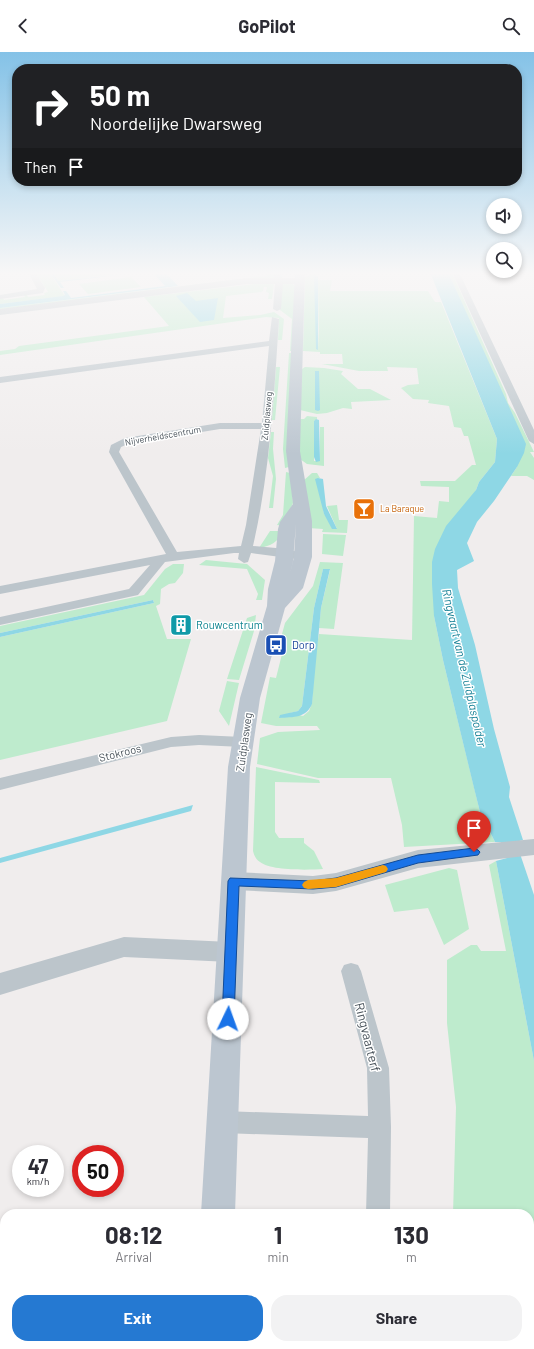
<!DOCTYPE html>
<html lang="en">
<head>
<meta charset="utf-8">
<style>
  body { margin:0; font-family:Barlow,sans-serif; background:#f2f2f3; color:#2b2b33; height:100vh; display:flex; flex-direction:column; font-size:15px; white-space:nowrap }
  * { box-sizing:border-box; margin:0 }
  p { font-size:13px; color:#7c7c81 }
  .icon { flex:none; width:22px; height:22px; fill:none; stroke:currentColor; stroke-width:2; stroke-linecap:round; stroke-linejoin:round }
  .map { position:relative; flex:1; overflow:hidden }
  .sheet { position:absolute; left:0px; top:1157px; width:534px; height:140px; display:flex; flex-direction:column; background:#fff; border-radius:16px 16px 0 0; box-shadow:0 2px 6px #0003 }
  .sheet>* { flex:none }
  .top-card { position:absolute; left:12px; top:12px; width:510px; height:122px; border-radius:16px; box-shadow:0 2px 6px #0003; background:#202124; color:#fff; overflow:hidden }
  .fabs { position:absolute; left:486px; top:146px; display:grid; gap:8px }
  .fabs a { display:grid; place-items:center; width:36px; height:36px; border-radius:50%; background:#fff; box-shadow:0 2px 6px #0003; font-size:20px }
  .speed { position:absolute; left:12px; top:1093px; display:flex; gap:8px; font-size:20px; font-weight:700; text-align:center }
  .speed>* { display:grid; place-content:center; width:52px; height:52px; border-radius:50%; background:#fff; box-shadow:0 2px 6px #0003; line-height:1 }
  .speed small { font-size:10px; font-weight:400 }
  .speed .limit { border:6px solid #d22; background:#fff; color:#111 }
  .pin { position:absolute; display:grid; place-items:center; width:34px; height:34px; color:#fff; margin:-41px -17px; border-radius:50% 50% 50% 0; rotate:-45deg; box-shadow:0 0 4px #0007 }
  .pin .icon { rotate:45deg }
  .me { position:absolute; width:44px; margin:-22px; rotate:3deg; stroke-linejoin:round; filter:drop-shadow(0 0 3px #0008) }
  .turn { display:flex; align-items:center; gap:14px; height:84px; padding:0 12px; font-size:18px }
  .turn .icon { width:52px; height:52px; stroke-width:2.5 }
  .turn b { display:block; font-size:28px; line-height:34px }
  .then { display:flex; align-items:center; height:38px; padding:0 12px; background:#0003; gap:8px; font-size:15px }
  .eta { display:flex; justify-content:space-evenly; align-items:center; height:68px; text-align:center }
  .eta b { font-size:24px; font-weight:700; line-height:28px }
  .primary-button { display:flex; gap:8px; margin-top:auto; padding:8px 12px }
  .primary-button a { flex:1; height:46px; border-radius:16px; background:#2579d2; color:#fff; font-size:16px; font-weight:700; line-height:46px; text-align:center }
  .primary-button a+a { background:#f2f2f3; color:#2b2b33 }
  header { display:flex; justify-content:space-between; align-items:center; height:52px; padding:0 12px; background:#fff; font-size:18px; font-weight:700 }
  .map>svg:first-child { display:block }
  .green { fill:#beebcd }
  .water { fill:#8ed7e5 }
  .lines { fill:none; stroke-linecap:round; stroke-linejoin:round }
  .minor { fill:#bcc5cb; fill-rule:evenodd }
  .tertiary { fill:#bcc5cb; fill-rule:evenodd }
  .secondary { fill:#bcc6d0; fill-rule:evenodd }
  .route { fill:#1a73e8; stroke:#114b97 }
  .slow { fill:#f59e0b }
  .labels { text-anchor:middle; stroke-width:3; stroke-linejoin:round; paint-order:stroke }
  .far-street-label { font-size:9px; fill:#475159; stroke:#fff }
  .far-food-label { font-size:9px; fill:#c56008; stroke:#fff; text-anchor:start }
  .culture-label { font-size:11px; fill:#0d838f; stroke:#fff; text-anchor:start }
  .transit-label { font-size:11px; fill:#164399; stroke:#fff; text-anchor:start }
  .street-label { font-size:11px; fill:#475159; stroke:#fff }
  .water-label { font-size:12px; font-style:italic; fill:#168196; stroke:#fff }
  .near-street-label { font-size:13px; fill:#475159; stroke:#fff }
</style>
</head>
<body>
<header><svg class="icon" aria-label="back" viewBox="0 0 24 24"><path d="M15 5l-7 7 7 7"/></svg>GoPilot<svg class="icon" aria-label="search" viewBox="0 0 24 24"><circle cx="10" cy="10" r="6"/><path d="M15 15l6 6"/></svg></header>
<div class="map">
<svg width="534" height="1297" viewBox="0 0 534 1297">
  <rect width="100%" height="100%" fill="#f0eded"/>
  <path class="green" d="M 35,220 L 49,220 L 65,244 L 0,252 L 0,247 L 3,246 L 4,248 L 25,245 L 24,243 L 27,243 L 28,245 L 45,243 L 44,241 L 48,240 Z
    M 53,220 L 133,220 L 58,229 Z
    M 269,220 L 275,220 L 274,226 L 0,259 L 0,256 L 267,224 Z
    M 448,220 L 452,221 L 506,342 L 508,351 L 515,361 L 534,400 L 530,400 L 534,406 L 534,428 L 527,424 L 511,424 L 517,415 L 496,329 Z
    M 313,222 L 318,222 L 319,223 L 315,223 L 319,297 L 318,228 L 332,228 L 330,239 L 428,239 L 435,250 L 441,250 L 497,387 L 495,410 L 479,430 L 476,438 L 434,564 L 443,608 L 480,760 L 495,790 L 404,795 L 402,773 L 391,726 L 318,726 L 257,712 L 260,686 L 278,680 L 320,678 L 317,674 L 276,674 L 261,671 L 270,625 L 276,626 L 284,594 L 279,593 L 285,571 L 313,534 L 320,510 L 343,511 L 334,577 L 319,576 L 321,556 L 330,518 L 323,517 L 314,556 L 302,654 L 298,659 L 290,661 L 303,664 L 309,659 L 312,651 L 315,605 L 319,582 L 412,588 L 414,464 L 437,466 L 439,449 L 449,450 L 449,435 L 421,434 L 420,429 L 455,429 L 472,413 L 476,413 L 468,384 L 464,384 L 461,376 L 454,375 L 449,354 L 428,351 L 429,348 L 413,347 L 401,336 L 408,333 L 419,332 L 417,316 L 387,315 L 388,319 L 359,319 L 322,312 L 343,312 L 342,302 L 320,302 L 320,300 L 303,299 L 305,225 Z
    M 131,225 L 141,235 L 88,242 L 79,232 Z
    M 282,231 L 291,231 L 295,234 L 292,299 L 290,299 L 292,267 L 280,258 Z
    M 254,232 L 274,232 L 272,247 L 268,247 L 269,241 L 266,240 L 267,235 L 264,235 L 263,239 L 261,240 L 226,244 L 223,266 L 260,263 L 274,260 L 284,267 L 282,288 L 278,288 L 279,266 L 266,265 L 0,303 L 0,299 L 15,297 L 19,294 L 169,274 L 144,245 Z
    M 289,301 L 292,301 L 289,415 L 285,416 L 283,397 Z
    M 276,315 L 280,315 L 275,368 L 272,368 Z
    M 305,315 L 324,316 L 343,319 L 341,322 L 358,337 L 370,337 L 391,348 L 351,350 L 352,357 L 343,356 L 327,361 L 317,362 L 300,358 L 302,317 Z
    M 307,364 L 317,365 L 317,367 L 314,369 L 314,409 L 320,409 L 320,375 L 324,375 L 324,414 L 307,412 L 300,407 L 300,367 L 304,367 Z
    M 271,380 L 274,380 L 273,397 L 276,427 L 273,456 L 269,456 L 273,424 L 268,406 Z
    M 286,420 L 290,421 L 293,451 L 283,474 L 277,473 L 283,463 Z
    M 312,421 L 317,421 L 320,426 L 318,426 L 324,462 L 337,477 L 327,454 L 337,453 L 339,468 L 348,468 L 347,481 L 322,480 L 323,477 L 308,476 L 303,429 Z
    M 270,479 L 283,479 C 278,490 271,494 259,496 Z
    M 323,482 L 346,483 L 343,504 L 322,502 Z
    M 206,508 L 247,512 L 265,528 L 262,548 L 256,548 L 258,542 L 247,517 L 199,513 Z
    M 173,512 L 184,512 L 183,521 L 175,531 L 169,532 L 161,537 L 160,552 L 156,554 L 167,587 L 191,587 L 167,669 L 0,708 L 0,585 L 154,551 L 153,548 L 0,581 L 0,574 L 144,543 L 165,517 Z
    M 256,563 L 254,579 L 239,628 L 227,627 L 247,566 Z
    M 227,629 L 239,631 L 229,674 L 219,659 Z
    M 256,715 L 319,728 L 320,731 L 275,730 L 275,780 L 279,786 L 304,786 L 304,791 L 314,799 L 323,817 C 309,818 271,819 260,810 C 256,808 254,803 253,799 Z
    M 496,809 L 534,1009 L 534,1297 L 450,1297 L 450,1292 L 529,1292 L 529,1162 L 453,1162 L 456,1055 L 447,971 L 447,908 L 471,893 L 477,893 L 481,899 L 506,899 L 489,813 Z
    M 449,816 L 457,818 L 469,877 L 444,893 L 428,856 L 394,860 L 385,833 Z"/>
  <path class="water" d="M 49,220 L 53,220 L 58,229 L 144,220 L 60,230 L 64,236 L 61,236 Z
    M 152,220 L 165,220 L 178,234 L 0,256 L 0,252 L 63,244 L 65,243 L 63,239 L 66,239 L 71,246 L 165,234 Z
    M 430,220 L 448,220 L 526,392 L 524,401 L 517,415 L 494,449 L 477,470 L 467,491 L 474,509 L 457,518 L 458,536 L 475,593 L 494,677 L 510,735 L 509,745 L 523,788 L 516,790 L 534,843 L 534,1009 L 496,809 L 507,806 L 501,790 L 495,790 L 480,760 L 474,736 L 443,608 L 434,564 L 432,532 L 432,510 L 435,497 L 446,474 L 476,438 L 479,430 L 495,410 L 497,387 Z
    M 314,223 L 318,224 L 318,298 L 316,297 Z
    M 187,241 L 196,249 L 218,246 L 214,268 L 200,270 L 176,244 Z
    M 315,319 L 319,319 L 320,358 L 318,359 L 315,358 Z
    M 316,367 L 319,368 L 320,409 L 316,410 L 314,405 L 314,369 Z
    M 318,426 L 323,427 L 326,454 L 337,477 L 332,477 L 324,462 L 315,427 Z
    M 323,517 L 330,517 L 321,556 L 312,652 C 306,666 294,665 279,666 L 280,663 L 298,659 L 302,654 L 314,556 Z
    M 153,548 L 154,551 L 0,585 L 0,581 Z
    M 193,753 L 191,759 L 0,811 L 0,806 Z"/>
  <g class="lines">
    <path class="minor" d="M 28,220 L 35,220 L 45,236 L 43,241 L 0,247 L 0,243 L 37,237 Z
      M 273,220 L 281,220 L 283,231 L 281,257 L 277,259 L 273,257 L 275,231 Z
      M 452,220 L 459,220 L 534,378 L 534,392 L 529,389 Z
      M 272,265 L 279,267 C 274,343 270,420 253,494 L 276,496 L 300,500 L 302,503 L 300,506 L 296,507 L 251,501 L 248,510 L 244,511 L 238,507 L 239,501 L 234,501 L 165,510 L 138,543 L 0,573 L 0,565 L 129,537 L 150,513 L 0,542 L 0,534 L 166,502 L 109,400 L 111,393 L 125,386 L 220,371 L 262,371 L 269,294 L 0,331 L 0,325 L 269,289 ZM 220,377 L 261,377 L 246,473 L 241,494 L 177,500 L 119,400 L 121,395 L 128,392 Z
      M 199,683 L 243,685 L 249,686 L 251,690 L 249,694 L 243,695 L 199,693 L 171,695 L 0,738 L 0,726 L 171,685 Z
      M 351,911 L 358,913 L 361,919 L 389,1016 L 391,1075 L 390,1162 L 366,1162 L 368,1086 L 223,1081 L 215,1078 L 212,1070 L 215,1062 L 223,1059 L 368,1064 L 367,1016 L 341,919 L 344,913 Z"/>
    <path class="tertiary" d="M 247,226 L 300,226 L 305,229 L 300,232 L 247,232 L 0,263 L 0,257 Z
      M 534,787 L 534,803 L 418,816 L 336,839 L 313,842 L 234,838 L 226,835 L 222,829 L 226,823 L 234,820 L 313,824 L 336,821 L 418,798 Z
      M 124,885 L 230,890 L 239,893 L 242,900 L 239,907 L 230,910 L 124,905 L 0,943 L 0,921 Z"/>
    <path class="secondary" d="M 295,220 L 305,220 L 300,399 L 312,469 L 312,505 L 303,536 L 285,556 L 260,646 L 250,715 L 235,1162 L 201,1162 L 228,715 L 240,646 L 267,554 L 268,537 L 275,509 L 278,477 L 280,470 L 293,452 L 286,399 ZM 296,472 L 294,505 L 288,530 L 293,509 Z
      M 192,1292 L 230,1292 L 230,1297 L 192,1297 Z"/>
  </g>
  <linearGradient id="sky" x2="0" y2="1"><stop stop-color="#84c2e7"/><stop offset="0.55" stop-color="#f8f7f7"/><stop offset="1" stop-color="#f8f7f7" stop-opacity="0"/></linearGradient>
  <rect width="534" height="402" fill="url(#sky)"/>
  <path class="route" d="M 474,796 L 478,798 L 480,800 L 478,803 L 418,811 L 336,835 L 313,837 L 239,834 L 234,967 L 232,971 L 228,973 L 223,971 L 222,967 L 228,829 L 230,826 L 313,829 L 336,826 L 418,803 Z"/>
  <path class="slow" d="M 383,813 L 386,814 L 388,817 L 386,820 L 336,835 L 308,837 L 304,836 L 302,833 L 304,830 L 308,828 L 336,826 Z"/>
  <defs>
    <g id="bar-square" transform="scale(1.15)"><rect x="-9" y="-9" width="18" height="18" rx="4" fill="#e8710a" stroke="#fff"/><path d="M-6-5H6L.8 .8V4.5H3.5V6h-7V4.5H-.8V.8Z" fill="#fff"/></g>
    <g id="building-square" transform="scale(1.15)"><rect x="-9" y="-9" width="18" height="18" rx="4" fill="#0f9aa8" stroke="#fff"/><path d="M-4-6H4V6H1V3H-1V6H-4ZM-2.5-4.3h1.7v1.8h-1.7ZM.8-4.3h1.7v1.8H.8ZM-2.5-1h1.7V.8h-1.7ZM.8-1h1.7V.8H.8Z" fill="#fff"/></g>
    <g id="bus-square" transform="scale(1.15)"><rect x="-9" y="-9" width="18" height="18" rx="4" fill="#1a4fb4" stroke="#fff"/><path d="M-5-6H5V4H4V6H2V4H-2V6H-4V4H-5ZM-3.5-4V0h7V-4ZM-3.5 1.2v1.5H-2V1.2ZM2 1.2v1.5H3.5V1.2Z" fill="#fff"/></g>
  </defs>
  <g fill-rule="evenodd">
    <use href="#bar-square" x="364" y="457"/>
    <use href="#building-square" x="181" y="573"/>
    <use href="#bus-square" x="276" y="593"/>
  </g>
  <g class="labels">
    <g class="far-street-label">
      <text transform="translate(267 364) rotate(-85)" y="3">Zuidplasweg</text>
      <text transform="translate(163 384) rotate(-10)" y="3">Nijverheidscentrum</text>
    </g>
    <g class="far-food-label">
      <text x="380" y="460">La Baraque</text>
    </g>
    <g class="culture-label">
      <text x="196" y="577">Rouwcentrum</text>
    </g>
    <g class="transit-label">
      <text x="292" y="597">Dorp</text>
    </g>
    <g class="street-label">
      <text transform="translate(244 690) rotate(-82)" y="4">Zuidplasweg</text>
      <text transform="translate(120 701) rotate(-14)" y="4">Stokroos</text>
    </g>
    <g class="water-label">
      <text transform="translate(464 616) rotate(77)" y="4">Ringvaart van de Zuidplaspolder</text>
    </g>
    <g class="near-street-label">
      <text transform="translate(368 985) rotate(76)" y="5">Ringvaarterf</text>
    </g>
  </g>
</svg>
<div class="fabs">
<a><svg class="icon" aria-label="sound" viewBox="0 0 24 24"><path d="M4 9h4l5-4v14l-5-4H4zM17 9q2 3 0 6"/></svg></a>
<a><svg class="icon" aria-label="search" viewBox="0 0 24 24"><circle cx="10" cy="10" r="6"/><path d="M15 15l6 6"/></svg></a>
</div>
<div class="speed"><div>47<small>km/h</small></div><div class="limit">50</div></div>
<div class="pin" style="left:474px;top:800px;background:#d93025"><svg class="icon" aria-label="arrive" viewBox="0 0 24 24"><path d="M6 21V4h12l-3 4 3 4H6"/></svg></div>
<svg class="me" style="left:228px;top:967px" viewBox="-20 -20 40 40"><circle r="19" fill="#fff"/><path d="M0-13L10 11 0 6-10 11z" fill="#1a73e8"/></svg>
<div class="top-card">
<div class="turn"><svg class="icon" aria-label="right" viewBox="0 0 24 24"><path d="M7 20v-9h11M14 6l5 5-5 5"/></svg><div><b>50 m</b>Noordelijke Dwarsweg</div></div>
<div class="then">Then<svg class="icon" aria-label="arrive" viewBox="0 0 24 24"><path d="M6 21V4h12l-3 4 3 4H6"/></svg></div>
</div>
<section class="sheet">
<div class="eta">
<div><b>08:12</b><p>Arrival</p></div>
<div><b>1</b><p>min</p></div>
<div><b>130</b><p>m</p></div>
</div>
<div class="primary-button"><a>Exit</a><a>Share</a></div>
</section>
</div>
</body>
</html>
